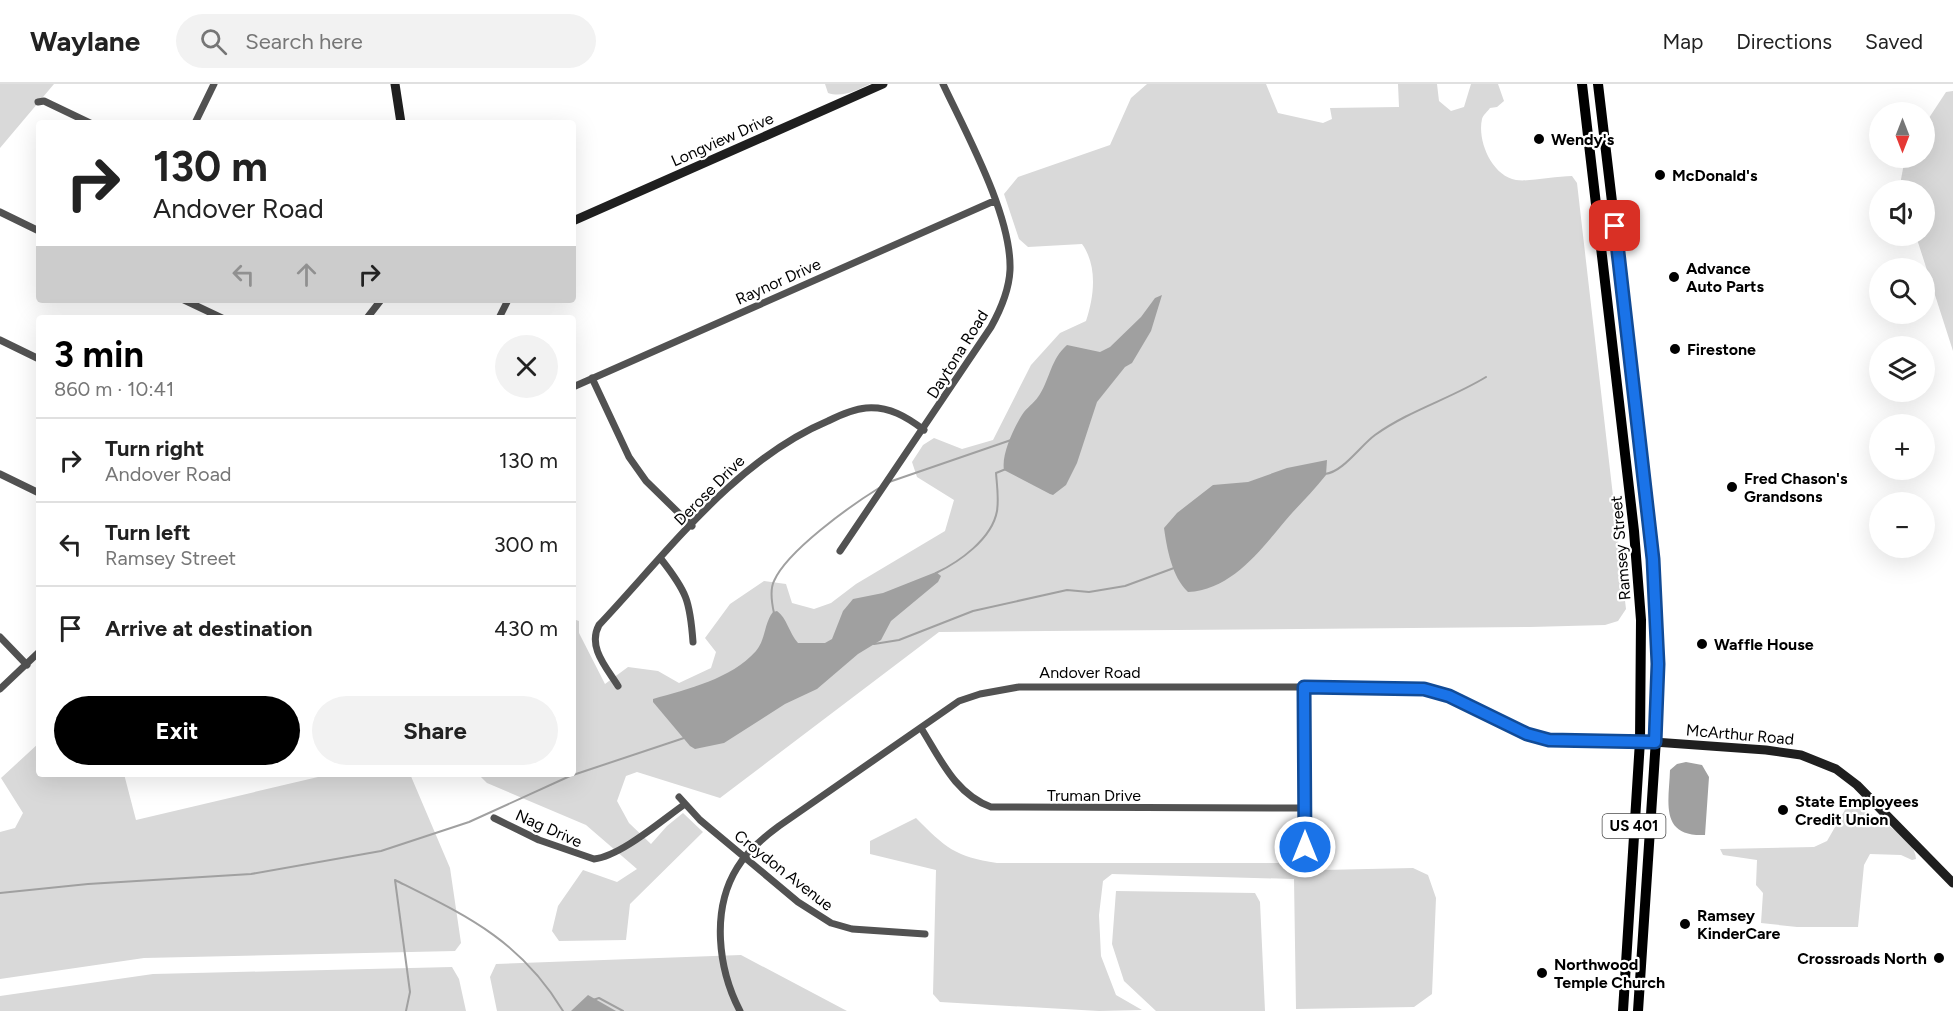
<!DOCTYPE html>
<html lang="en">
<head>
<meta charset="utf-8">
<style>
  body { margin:0; font-family:Figtree,sans-serif; background:#f2f2f2; color:#222; height:100vh; display:flex; flex-direction:column; font-size:22px; white-space:nowrap }
  * { box-sizing:border-box; margin:0 }
  p { font-size:20px; color:#767676 }
  .icon { flex:none; width:33px; height:33px; fill:none; stroke:currentColor; stroke-width:2; stroke-linecap:round; stroke-linejoin:round }
  .map { position:relative; flex:1; overflow:hidden }
  .panel { position:absolute; left:36px; top:231px; width:540px; height:462px; display:flex; flex-direction:column; background:#fff; border-radius:6px; box-shadow:0 6px 24px #0002 }
  .panel>* { flex:none }
  .guide { position:absolute; left:36px; top:36px; width:540px; height:183px; border-radius:6px; box-shadow:0 6px 24px #0002; background:#fff; color:#222; overflow:hidden }
  .needle { width:39px; rotate:180deg }
  .controls { position:absolute; left:1869px; top:18px; display:grid; gap:12px }
  .controls a { display:grid; place-items:center; width:66px; height:66px; border-radius:50%; background:#fff; box-shadow:0 6px 24px #0002; font-size:30px }
  .pin { position:absolute; display:grid; place-items:center; width:51px; height:51px; color:#fff; margin:-26px; border-radius:12px; box-shadow:0 3px 9px #0006 }
  .me { position:absolute; width:66px; margin:-33px; rotate:0deg; stroke-linejoin:round; filter:drop-shadow(0 0 4px #0008) }
  .turn { display:flex; align-items:center; gap:21px; height:126px; padding:0 18px; font-size:27px }
  .turn .icon { width:78px; height:78px; stroke-width:2.5 }
  .turn b { display:block; font-size:42px; line-height:51px }
  .lanes { display:flex; align-items:center; height:57px; padding:0 18px; background:#0003; justify-content:center; gap:30px; direction:ltr }
  .lanes .off { opacity:.35 }
  .round { display:grid; place-items:center; flex:none; width:63px; height:63px; border-radius:32px; background:#f2f2f2 }
  .head { display:flex; align-items:center; justify-content:space-between; height:102px; padding:0 18px }
  h1 { font-size:36px; font-weight:700; line-height:45px; color:#000 }
  .action { display:flex; gap:12px; margin-top:auto; padding:12px 18px }
  .action a { flex:1; height:69px; border-radius:36px; background:#000; color:#fff; font-size:24px; font-weight:700; line-height:69px; text-align:center }
  .action a+a { background:#f2f2f2; color:#222 }
  ul { padding:0; list-style:none }
  li { display:flex; align-items:center; gap:18px; height:84px; padding:0 18px; border-top:2px solid #e0e0e0 }
  li div { flex:1 }
  li b { display:block; font-size:22px }
  li em { font-style:normal }
  header { display:flex; align-items:center; gap:36px; box-sizing:border-box; height:84px; padding:0 30px; background:#fff; border-bottom:2px solid #e0e0e0 }
  header strong { font-size:28px }
  nav { display:flex; gap:33px; margin-inline-start:auto; font-size:21px }
  .search { width:420px; height:54px; background:#f2f2f2; display:flex; align-items:center; gap:15px; box-sizing:border-box; padding:0 21px; border-radius:33px; color:#767676; font-size:22px }
  .map>svg:first-child { display:block }
  .green { fill:#d9d9d9 }
  .water { fill:#a0a0a0 }
  .lines { fill:none; stroke-linecap:round; stroke-linejoin:round }
  .stream { stroke:#a0a0a0; stroke-width:2 }
  .street { stroke:#525252; stroke-width:7 }
  .secondary { stroke:#1f1f1f; stroke-width:9 }
  .primary { stroke:#000; stroke-width:10 }
  .route-casing { stroke:#114b97; stroke-width:15 }
  .route { stroke:#1a73e8; stroke-width:10 }
  .poi-dot { fill:#000; stroke:#fff; stroke-width:2 }
  .labels { text-anchor:middle; stroke-width:4.5; stroke-linejoin:round; paint-order:stroke }
  .shield { fill:#fff; stroke:#4c4c4c; stroke-width:1.5 }
  .shield-label { font-size:15px; font-weight:bold; fill:#000 }
  .street-label { font-size:16px; fill:#000; stroke:#fff }
  .poi-label { font-size:16px; font-weight:bold; fill:#000; stroke:#fff; text-anchor:start }
</style>
</head>
<body>
<header>
<strong>Waylane</strong>
<div class="search"><svg class="icon" aria-label="search" viewBox="0 0 24 24"><circle cx="10" cy="10" r="6"/><path d="M15 15l6 6"/></svg>Search here</div>
<nav><a>Map</a><a>Directions</a><a>Saved</a></nav>
</header>
<div class="map">
<svg width="1953" height="927" viewBox="0 0 1953 927">
  <rect width="100%" height="100%" fill="#fff"/>
  <path class="green" d="M 0,0 L 54,0 L 0,64 Z
    M 825,0 L 870,0 C 857,6 843,14 828,9 Z
    M 1147,0 L 1266,0 L 1278,29 L 1323,39 L 1332,35 L 1330,24 L 1399,23 L 1398,0 L 1437,0 L 1439,17 L 1451,27 L 1464,23 L 1471,0 L 1498,0 L 1504,17 L 1497,23 L 1490,24 C 1488,27 1483,31 1482,35 C 1477,57 1492,92 1516,96 C 1529,98 1556,92 1572,92 L 1577,99 L 1626,525 L 1618,537 L 1605,541 L 1530,543 L 939,548 L 720,714 L 637,688 L 626,692 L 617,717 L 629,739 L 651,760 L 667,742 L 683,729 L 703,748 L 630,820 L 626,856 L 559,857 L 552,847 L 558,822 L 583,786 L 617,798 L 637,785 L 586,741 L 487,699 L 478,690 L 573,690 L 573,535 L 579,537 L 579,549 L 605,600 L 628,583 L 658,587 L 679,599 L 711,584 L 716,568 L 705,554 L 730,520 L 764,497 L 786,500 L 792,519 L 814,525 L 831,519 L 856,500 L 945,447 L 954,416 L 917,393 L 912,378 L 923,361 L 934,354 L 962,365 L 993,356 L 1031,281 L 1060,249 L 1086,237 C 1094,213 1098,182 1082,160 L 1028,163 L 1019,155 L 1004,110 L 1018,93 L 1110,61 L 1131,14 Z
    M 1953,7 L 1953,267 L 1916,152 L 1924,152 L 1924,106 L 1899,106 L 1905,74 L 1924,74 L 1925,40 L 1946,8 Z
    M 39,659 L 39,690 L 124,690 L 136,736 L 318,693 L 410,690 L 450,784 L 461,859 L 455,867 L 144,874 L 0,895 L 0,748 L 15,744 L 23,729 L 1,694 Z
    M 1858,721 C 1874,734 1916,753 1916,775 L 1912,776 L 1901,771 L 1870,770 L 1864,781 L 1858,843 L 1797,843 L 1761,839 L 1763,809 L 1756,801 L 1757,776 L 1723,771 L 1720,765 L 1814,763 L 1827,757 L 1846,724 Z
    M 916,734 C 945,763 955,773 997,779 L 1326,779 L 1323,786 L 1413,784 L 1428,791 L 1436,814 L 1432,910 L 1414,923 L 1296,925 L 1294,795 L 1112,790 L 1103,797 L 1099,831 L 1101,872 L 1116,911 L 1142,926 L 1099,927 L 940,918 L 933,910 L 936,786 L 870,770 L 870,757 Z
    M 1116,807 L 1255,809 L 1260,818 L 1265,927 L 1156,927 L 1124,897 L 1112,860 Z
    M 741,871 L 847,927 L 497,927 L 490,893 L 496,880 Z
    M 452,883 L 459,895 L 466,927 L 0,927 L 0,912 L 153,890 Z"/>
  <path class="water" d="M 1162,211 L 1151,247 L 1132,279 L 1125,283 L 1097,318 L 1077,379 L 1066,401 L 1053,411 L 1050,410 L 1004,386 C 1001,370 1015,341 1024,328 C 1029,322 1036,317 1040,310 C 1050,294 1051,275 1067,261 L 1100,268 L 1110,263 L 1141,233 L 1155,214 Z
    M 1327,376 L 1326,391 C 1315,405 1303,417 1292,429 C 1263,462 1235,505 1188,508 C 1172,493 1167,465 1164,444 L 1177,429 L 1213,401 L 1248,398 L 1287,384 Z
    M 936,488 L 941,492 L 938,498 L 891,537 L 881,556 L 858,570 L 817,605 L 785,620 L 724,659 L 695,665 L 690,662 L 653,618 L 653,615 C 688,605 731,595 756,567 C 766,555 764,539 773,528 L 777,527 C 787,534 789,549 798,559 L 825,559 L 832,555 L 843,527 L 853,515 L 883,509 Z
    M 1686,678 L 1702,681 L 1709,693 L 1705,751 C 1659,753 1669,718 1670,686 L 1677,680 Z
    M 588,911 L 616,927 L 571,927 Z"/>
  <g class="lines">
    <path class="stream" d="M 1325,390 C 1343,388 1360,362 1375,351 C 1410,326 1450,315 1486,293
      M 889,398 L 1014,355
      M 936,489 C 959,478 992,455 997,427 C 999,415 997,402 996,389 L 1006,385
      M 774,529 C 772,520 770,505 774,497 C 787,467 850,422 879,404
      M 874,560 L 899,556 L 973,527 L 1067,506 L 1089,508 L 1125,502 L 1174,484
      M 395,796 C 467,832 520,856 563,927
      M 395,796 L 410,908 L 406,927
      M 0,809 L 88,800 L 251,790 L 381,767 L 469,738 L 570,692 L 684,654
      M 593,916 L 599,914 L 623,927"/>
    <path class="street" d="M 38,18 L 44,17 L 90,39
      M 195,39 L 214,0
      M 0,128 L 39,147
      M 184,216 L 222,234
      M 367,234 L 381,216
      M 499,234 L 508,216
      M 0,256 L 39,275
      M 592,294 L 629,373 L 646,397 L 692,442
      M 573,303 L 994,117
      M 0,390 L 39,409
      M 840,467 L 991,243 C 1001,225 1009,207 1010,186 C 1012,132 966,49 943,0
      M 661,475 C 687,508 690,517 693,558
      M 0,553 L 27,581
      M 618,602 C 607,584 587,563 599,541 C 667,469 735,376 828,337 C 840,331 853,325 866,324 C 889,322 907,333 924,346
      M 0,605 L 39,568
      M 921,644 C 940,674 955,710 991,723 L 1305,724
      M 679,713 L 700,736 L 798,818 L 831,839 L 852,845 L 925,850
      M 494,734 L 539,756 L 594,775 C 621,772 662,736 685,720
      M 740,927 C 718,885 711,826 737,784 C 747,767 764,753 779,742 L 959,617 L 980,610 L 1019,603 L 1304,603 L 1305,782"/>
    <path class="secondary" d="M 395,0 L 401,39
      M 573,137 L 883,0
      M 1304,603 L 1424,605 L 1449,612 L 1527,650 L 1549,656 L 1640,657 L 1766,666 L 1801,671 L 1836,685 L 1857,701 L 1953,799"/>
    <path class="primary" d="M 1582,0 L 1634,447 L 1641,536 L 1640,657 L 1623,927
      M 1598,0 L 1651,446 L 1657,535 L 1657,640 L 1638,927"/>
  </g>
  <g class="lines">
    <g class="route-casing">
      <path id="route" d="M 1305,763 L 1304,603 L 1424,605 L 1449,612 L 1527,650 L 1549,656 L 1655,658 L 1658,580 L 1653,475 L 1615,142"/>
    </g>
    <use href="#route" class="route"/>
  </g>
  <g class="poi-dot">
    <circle cx="1539" cy="55" r="6"/>
    <circle cx="1660" cy="91" r="6"/>
    <circle cx="1674" cy="193" r="6"/>
    <circle cx="1675" cy="265" r="6"/>
    <circle cx="1732" cy="403" r="6"/>
    <circle cx="1702" cy="560" r="6"/>
    <circle cx="1783" cy="726" r="6"/>
    <circle cx="1685" cy="840" r="6"/>
    <circle cx="1939" cy="874" r="6"/>
    <circle cx="1542" cy="889" r="6"/>
  </g>
  <g class="labels">
    <rect class="shield" x="1602.5" y="730" width="63" height="24" rx="4.5"/>
    <g class="shield-label">
      <text x="1634" y="747">US 401</text>
    </g>
    <g class="street-label">
      <text transform="translate(722 55) rotate(-24)" y="6">Longview Drive</text>
      <text transform="translate(778 197) rotate(-24)" y="6">Raynor Drive</text>
      <text transform="translate(957 270) rotate(-58)" y="6">Daytona Road</text>
      <text transform="translate(709 406) rotate(-45)" y="6">Derose Drive</text>
      <text transform="translate(1620 464) rotate(-95)" y="6">Ramsey Street</text>
      <text x="1090" y="594">Andover Road</text>
      <text transform="translate(1740 650) rotate(5)" y="6">McArthur Road</text>
      <text x="1094" y="717">Truman Drive</text>
      <text transform="translate(549 744) rotate(24)" y="6">Nag Drive</text>
      <text transform="translate(784 786) rotate(38)" y="6">Croydon Avenue</text>
    </g>
    <g class="poi-label">
      <text x="1551" y="61">Wendy's</text>
      <text x="1672" y="97">McDonald's</text>
      <text x="1686" y="190">Advance<tspan x="1686" dy="18">Auto Parts</tspan></text>
      <text x="1687" y="271">Firestone</text>
      <text x="1744" y="400">Fred Chason's<tspan x="1744" dy="18">Grandsons</tspan></text>
      <text x="1714" y="566">Waffle House</text>
      <text x="1795" y="723">State Employees<tspan x="1795" dy="18">Credit Union</tspan></text>
      <text x="1697" y="837">Ramsey<tspan x="1697" dy="18">KinderCare</tspan></text>
      <text x="1927" y="880" text-anchor="end">Crossroads North</text>
      <text x="1554" y="886">Northwood<tspan x="1554" dy="18">Temple Church</tspan></text>
    </g>
  </g>
</svg>
<div class="controls">
<a><svg class="needle" viewBox="-14 -14 28 28"><path d="M0-13l5 13h-10z" fill="#e53935"/><path d="M0 13l5-13h-10z" fill="#767676"/></svg></a>
<a><svg class="icon" aria-label="sound" viewBox="0 0 24 24"><path d="M4 9h4l5-4v14l-5-4H4zM17 9q2 3 0 6"/></svg></a>
<a><svg class="icon" aria-label="search" viewBox="0 0 24 24"><circle cx="10" cy="10" r="6"/><path d="M15 15l6 6"/></svg></a>
<a><svg class="icon" aria-label="layers" viewBox="0 0 24 24"><path d="M12 4l9 5-9 5-9-5zM3 14l9 5 9-5"/></svg></a>
<a>+</a>
<a>−</a>
</div>
<div class="pin" style="left:1615px;top:142px;background:#d93025"><svg class="icon" aria-label="arrive" viewBox="0 0 24 24"><path d="M6 21V4h12l-3 4 3 4H6"/></svg></div>
<svg class="me" style="left:1305px;top:763px" viewBox="-20 -20 40 40"><circle r="17" fill="#1a73e8" stroke="#fff" stroke-width="3"/><path d="M0-11L8 9 0 5-8 9z" fill="#fff"/></svg>
<div class="guide">
<div class="turn"><svg class="icon" aria-label="right" viewBox="0 0 24 24"><path d="M7 20v-9h11M14 6l5 5-5 5"/></svg><div><b>130 m</b>Andover Road</div></div>
<div class="lanes"><svg class="icon off" aria-label="left" viewBox="0 0 24 24"><path d="M17 20v-9H6M10 6l-5 5 5 5"/></svg><svg class="icon off" aria-label="ahead" viewBox="0 0 24 24"><path d="M12 20V5M6 11l6-6 6 6"/></svg><svg class="icon" aria-label="right" viewBox="0 0 24 24"><path d="M7 20v-9h11M14 6l5 5-5 5"/></svg></div>
</div>
<section class="panel">
<div class="head"><div><h1>3 min</h1><p>860 m · 10:41</p></div><a class="round"><svg class="icon" aria-label="close" viewBox="0 0 24 24"><path d="M6 6l12 12M18 6L6 18"/></svg></a></div>
<ul>
<li><svg class="icon" aria-label="right" viewBox="0 0 24 24"><path d="M7 20v-9h11M14 6l5 5-5 5"/></svg><div><b>Turn right</b><p>Andover Road</p></div><em>130 m</em></li>
<li><svg class="icon" aria-label="left" viewBox="0 0 24 24"><path d="M17 20v-9H6M10 6l-5 5 5 5"/></svg><div><b>Turn left</b><p>Ramsey Street</p></div><em>300 m</em></li>
<li><svg class="icon" aria-label="arrive" viewBox="0 0 24 24"><path d="M6 21V4h12l-3 4 3 4H6"/></svg><div><b>Arrive at destination</b></div><em>430 m</em></li>
</ul>
<div class="action"><a>Exit</a><a>Share</a></div>
</section>
</div>
</body>
</html>
